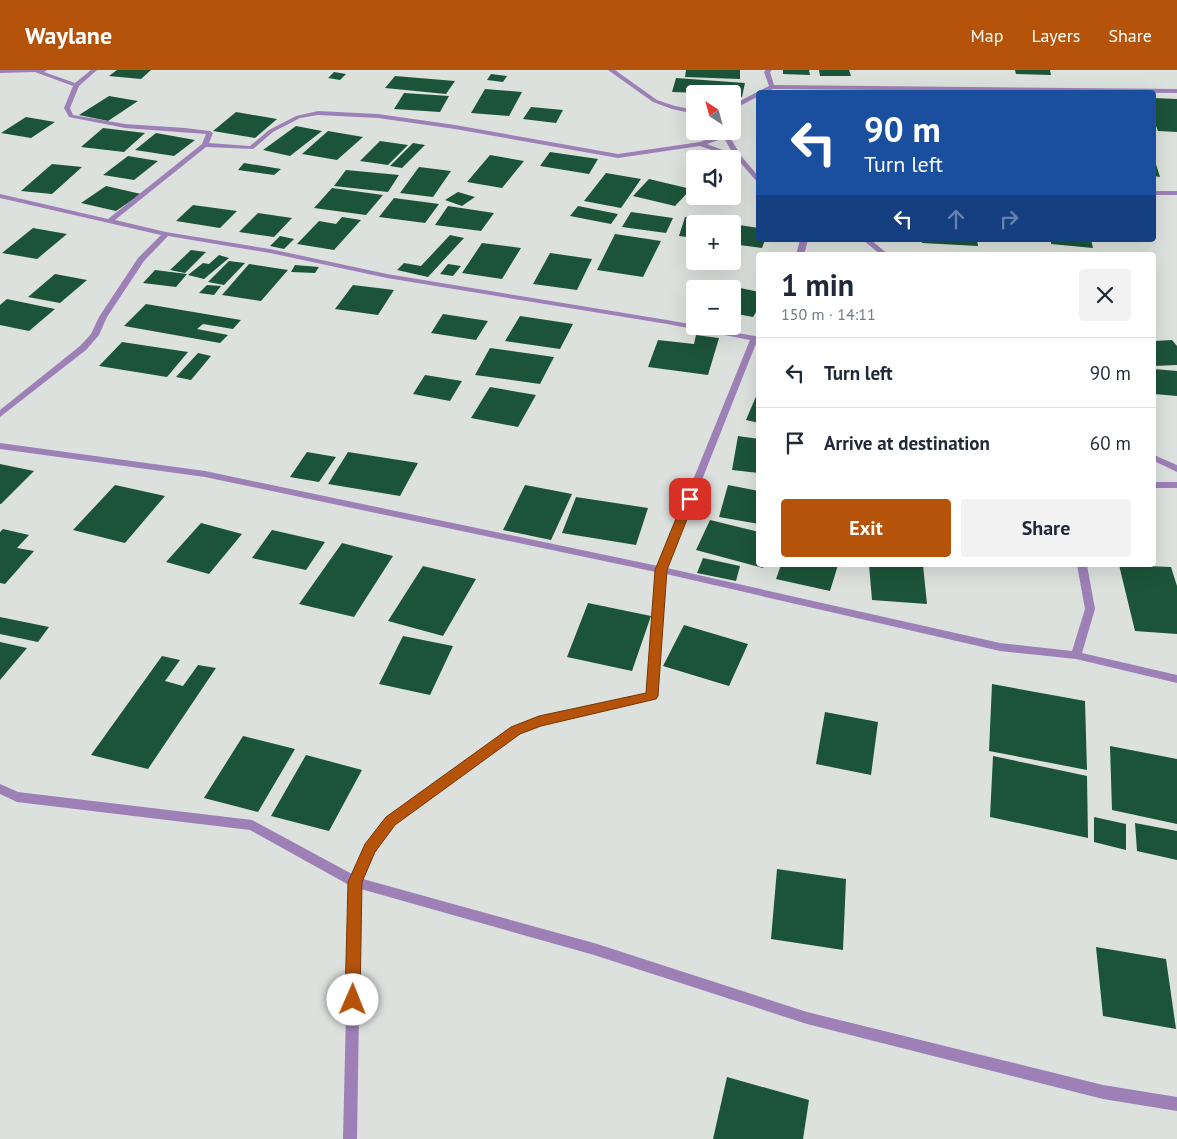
<!DOCTYPE html>
<html lang="en">
<head>
<meta charset="utf-8">
<style>
  body { margin:0; font-family:"PT Sans",sans-serif; background:#f2f2f3; color:#1f2937; height:100vh; display:flex; flex-direction:column; font-size:19px; white-space:nowrap }
  * { box-sizing:border-box; margin:0 }
  p { font-size:16px; color:#747a83 }
  .icon { flex:none; width:28px; height:28px; fill:none; stroke:currentColor; stroke-width:2; stroke-linecap:round; stroke-linejoin:round }
  .map { position:relative; flex:1; overflow:hidden }
  .details { position:absolute; left:756px; top:182px; width:400px; height:315px; display:flex; flex-direction:column; background:#fff; border-radius:5px; box-shadow:0 5px 20px #0002 }
  .details>* { flex:none }
  .hud { position:absolute; left:756px; top:20px; width:400px; height:152px; border-radius:5px; box-shadow:0 5px 20px #0002; background:#1a4fa0; color:#fff; overflow:hidden }
  .needle { width:32px; rotate:324deg }
  .buttons { position:absolute; left:686px; top:15px; display:grid; gap:10px }
  .buttons a { display:grid; place-items:center; width:55px; height:55px; border-radius:5px; background:#fff; box-shadow:0 5px 20px #0002; font-size:25px }
  .pin { position:absolute; display:grid; place-items:center; width:42px; height:42px; color:#fff; margin:-21px; border-radius:10px; box-shadow:0 2px 8px #0006 }
  .me { position:absolute; width:55px; margin:-28px; rotate:1deg; stroke-linejoin:round; filter:drop-shadow(0 0 4px #0008) }
  .turn { display:flex; align-items:center; gap:18px; height:105px; padding:0 25px; font-size:22px }
  .turn .icon { width:65px; height:65px; stroke-width:2.5 }
  .turn b { display:block; font-size:35px; line-height:42px }
  .lanes { display:flex; align-items:center; height:48px; padding:0 25px; background:#0003; justify-content:center; gap:25px; direction:ltr }
  .lanes .off { opacity:.35 }
  .round { display:grid; place-items:center; flex:none; width:52px; height:52px; border-radius:5px; background:#f2f2f3 }
  .summary { display:flex; align-items:center; justify-content:space-between; height:85px; padding:0 25px }
  h1 { font-size:30px; font-weight:700; line-height:38px }
  .primary-button { display:flex; gap:10px; margin-top:auto; padding:10px 25px }
  .primary-button a { flex:1; height:58px; border-radius:5px; background:#b45309; color:#fff; font-size:20px; font-weight:700; line-height:58px; text-align:center }
  .primary-button a+a { background:#f2f2f3; color:#1f2937 }
  ul { padding:0; list-style:none }
  li { display:flex; align-items:center; gap:15px; height:70px; padding:0 25px; border-top:1px solid #e0e1e3 }
  li div { flex:1 }
  li b { display:block; font-size:19px }
  li em { font-style:normal }
  header { display:flex; align-items:center; gap:30px; box-sizing:border-box; height:70px; padding:0 25px; background:#b45309; color:#fff }
  header strong { font-size:24px }
  nav { display:flex; gap:28px; margin-inline-start:auto; font-size:18px }
  .map>svg:first-child { display:block }
  .building { fill:#1c5439 }
  .lines { fill:none; stroke-linecap:round; stroke-linejoin:round }
  .minor { fill:#9d81b6; fill-rule:evenodd }
  .route { fill:#b45309; stroke:#753606 }
</style>
</head>
<body>
<header>
<strong>Waylane</strong>
<nav><a>Map</a><a>Layers</a><a>Share</a></nav>
</header>
<div class="map">
<svg width="1177" height="1069" viewBox="0 0 1177 1069">
  <rect width="100%" height="100%" fill="#dce1de"/>
  <path class="building" d="M 117,0 L 151,0 L 141,9 L 109,6 Z
    M 686,0 L 740,0 L 740,9 L 685,7 Z
    M 783,0 L 809,0 L 810,5 L 783,4 Z
    M 819,0 L 849,0 L 851,6 L 820,6 Z
    M 1015,0 L 1050,0 L 1051,5 L 1016,4 Z
    M 334,2 L 346,4 L 340,10 L 328,8 Z
    M 491,4 L 507,6 L 503,12 L 487,10 Z
    M 395,6 L 455,11 L 446,24 L 385,18 Z
    M 676,8 L 745,13 L 742,27 L 732,26 L 732,24 L 672,22 Z
    M 485,19 L 522,22 L 509,46 L 471,43 Z
    M 404,23 L 449,26 L 440,42 L 394,39 Z
    M 109,26 L 138,31 L 108,51 L 79,45 Z
    M 1154,28 L 1177,29 L 1177,62 L 1158,61 L 1154,51 Z
    M 531,37 L 563,40 L 556,53 L 523,49 Z
    M 236,42 L 277,49 L 255,68 L 213,61 Z
    M 26,47 L 55,52 L 31,68 L 1,63 Z
    M 296,56 L 322,61 L 290,86 L 263,80 Z
    M 103,58 L 145,63 L 124,82 L 81,77 Z
    M 328,61 L 363,67 L 337,90 L 302,84 Z
    M 156,63 L 195,70 L 174,86 L 135,80 Z
    M 380,71 L 408,75 L 388,95 L 360,91 Z
    M 413,73 L 425,75 L 402,98 L 390,96 Z
    M 550,82 L 598,89 L 589,104 L 540,96 Z
    M 490,85 L 524,91 L 502,118 L 467,112 Z
    M 128,86 L 158,91 L 134,110 L 103,105 Z
    M 1154,88 L 1160,107 L 1154,106 Z
    M 244,93 L 281,99 L 274,105 L 238,100 Z
    M 52,94 L 82,97 L 52,124 L 21,121 Z
    M 419,97 L 451,101 L 433,127 L 400,123 Z
    M 346,100 L 399,105 L 388,122 L 334,116 Z
    M 606,103 L 641,109 L 621,138 L 584,131 Z
    M 649,109 L 691,119 L 675,136 L 633,126 Z
    M 106,116 L 141,124 L 116,141 L 81,133 Z
    M 332,118 L 383,125 L 366,145 L 314,138 Z
    M 458,122 L 475,127 L 462,136 L 445,130 Z
    M 394,128 L 439,134 L 425,153 L 379,147 Z
    M 193,135 L 237,141 L 220,158 L 176,151 Z
    M 448,136 L 494,143 L 481,161 L 435,155 Z
    M 578,136 L 618,144 L 611,154 L 570,146 Z
    M 631,142 L 673,148 L 666,163 L 622,157 Z
    M 258,143 L 292,148 L 274,167 L 239,162 Z
    M 342,147 L 361,150 L 334,180 L 297,174 L 319,151 L 336,154 Z
    M 685,147 L 701,149 L 700,154 L 695,154 L 695,168 L 679,166 Z
    M 732,154 L 759,158 L 759,170 L 765,170 L 762,178 L 732,174 Z
    M 33,158 L 67,164 L 37,189 L 2,183 Z
    M 615,164 L 661,171 L 643,207 L 597,200 Z
    M 450,165 L 464,168 L 428,207 L 397,200 L 404,193 L 421,196 Z
    M 280,166 L 294,169 L 284,179 L 270,176 Z
    M 921,170 L 977,170 L 978,176 L 922,173 Z
    M 1051,170 L 1091,170 L 1093,178 L 1051,174 Z
    M 482,173 L 521,178 L 502,209 L 462,203 Z
    M 191,180 L 206,182 L 185,203 L 170,200 Z
    M 550,183 L 592,189 L 577,220 L 533,214 Z
    M 219,185 L 229,188 L 204,209 L 188,205 L 203,193 L 209,194 Z
    M 229,191 L 245,193 L 224,215 L 208,212 Z
    M 249,194 L 288,200 L 261,231 L 222,225 Z
    M 448,194 L 461,196 L 453,206 L 440,204 Z
    M 295,195 L 319,197 L 315,203 L 291,202 Z
    M 155,200 L 187,204 L 176,217 L 143,213 Z
    M 55,204 L 87,210 L 60,233 L 28,227 Z
    M 207,215 L 221,216 L 214,225 L 199,223 Z
    M 353,215 L 394,220 L 378,245 L 335,239 Z
    M 731,216 L 759,222 L 759,237 L 753,247 L 732,243 L 732,219 L 730,219 Z
    M 7,229 L 55,239 L 29,261 L 0,255 L 0,235 Z
    M 146,234 L 241,250 L 233,259 L 203,254 L 197,259 L 228,265 L 220,273 L 124,256 Z
    M 443,244 L 488,251 L 476,270 L 431,263 Z
    M 520,246 L 573,254 L 560,279 L 505,271 Z
    M 696,265 L 719,268 L 708,305 L 648,297 L 658,270 L 694,274 Z
    M 1172,270 L 1177,276 L 1177,295 L 1154,296 L 1154,271 Z
    M 122,272 L 188,282 L 167,307 L 99,296 Z
    M 490,278 L 554,287 L 540,314 L 475,305 Z
    M 198,283 L 211,286 L 191,310 L 176,307 Z
    M 1154,299 L 1177,301 L 1177,326 L 1154,324 Z
    M 425,305 L 462,311 L 450,331 L 413,324 Z
    M 490,317 L 536,325 L 518,357 L 471,348 Z
    M 757,324 L 759,324 L 759,353 L 746,350 Z
    M 738,366 L 759,369 L 759,403 L 732,400 Z
    M 307,382 L 336,387 L 319,412 L 290,407 Z
    M 348,382 L 418,393 L 400,426 L 328,414 Z
    M 0,394 L 34,401 L 1,434 L 0,434 Z
    M 115,415 L 165,426 L 125,473 L 73,460 Z
    M 525,415 L 572,424 L 551,470 L 503,460 Z
    M 728,415 L 759,421 L 759,454 L 719,447 Z
    M 576,427 L 648,438 L 636,475 L 562,463 Z
    M 710,450 L 759,462 L 759,495 L 764,495 L 763,498 L 696,480 Z
    M 201,453 L 242,464 L 209,504 L 166,492 Z
    M 3,459 L 29,465 L 17,478 L 34,481 L 5,514 L 0,513 L 0,462 Z
    M 272,460 L 325,472 L 306,500 L 252,488 Z
    M 342,473 L 393,486 L 354,547 L 299,534 Z
    M 703,488 L 740,496 L 736,511 L 697,503 Z
    M 781,495 L 838,495 L 830,521 L 776,509 Z
    M 869,495 L 923,495 L 927,534 L 872,530 Z
    M 1119,495 L 1171,497 L 1177,516 L 1177,564 L 1135,561 Z
    M 423,496 L 476,509 L 443,566 L 388,551 Z
    M 588,533 L 651,546 L 632,601 L 567,587 Z
    M 0,547 L 49,557 L 38,572 L 0,564 Z
    M 684,555 L 748,574 L 729,616 L 663,596 Z
    M 403,566 L 453,576 L 430,625 L 379,614 Z
    M 0,572 L 27,578 L 0,610 Z
    M 162,586 L 180,590 L 165,611 L 183,616 L 198,595 L 216,598 L 148,699 L 91,685 Z
    M 992,614 L 1085,631 L 1087,700 L 989,681 Z
    M 825,642 L 878,652 L 871,705 L 816,694 Z
    M 243,666 L 295,679 L 258,742 L 204,728 Z
    M 1110,676 L 1177,689 L 1177,754 L 1112,740 Z
    M 306,685 L 362,700 L 329,761 L 271,746 Z
    M 993,686 L 1087,706 L 1088,768 L 990,747 Z
    M 1094,747 L 1126,754 L 1126,780 L 1094,772 Z
    M 1135,753 L 1177,761 L 1177,790 L 1137,781 Z
    M 777,799 L 846,809 L 843,880 L 771,869 Z
    M 1096,877 L 1166,889 L 1176,959 L 1103,946 Z
    M 727,1007 L 809,1030 L 803,1069 L 713,1069 Z"/>
  <g class="lines">
    <path class="minor" d="M 0,0 L 47,0 L 44,2 L 75,13 L 91,0 L 97,0 L 79,16 L 70,38 L 73,45 L 125,54 L 185,58 L 210,61 L 213,63 L 209,73 L 250,76 L 269,60 L 296,46 L 318,41 L 378,44 L 455,55 L 618,84 L 700,72 L 722,64 L 720,61 L 726,61 L 742,87 L 759,107 L 759,114 L 737,89 L 700,76 L 618,88 L 455,59 L 378,48 L 318,45 L 300,48 L 273,62 L 253,79 L 206,77 L 115,150 L 166,162 L 270,179 L 387,204 L 667,250 L 695,255 L 695,256 L 755,266 L 759,265 L 759,271 L 757,271 L 667,498 L 1000,573 L 1072,581 L 1085,539 L 1077,495 L 1087,495 L 1095,539 L 1082,583 L 1177,605 L 1177,613 L 1076,589 L 1000,581 L 666,504 L 656,626 L 655,629 L 541,655 L 520,663 L 394,754 L 375,781 L 363,809 L 594,873 L 807,942 L 1103,1015 L 1177,1027 L 1177,1041 L 1103,1029 L 807,954 L 594,885 L 361,819 L 357,1069 L 343,1069 L 349,815 L 250,760 L 17,732 L 0,724 L 0,714 L 18,722 L 252,750 L 352,804 L 366,774 L 386,748 L 512,657 L 539,647 L 646,623 L 656,502 L 205,407 L 0,379 L 0,373 L 205,401 L 658,496 L 750,270 L 667,254 L 387,208 L 270,183 L 168,166 L 144,191 L 107,247 L 99,265 L 86,280 L 0,347 L 0,340 L 80,276 L 91,264 L 99,247 L 138,188 L 161,165 L 0,128 L 0,124 L 108,149 L 202,74 L 206,64 L 125,58 L 69,47 L 64,38 L 73,16 L 35,2 L 0,3 ZM 724,68 L 733,84 L 707,74 Z
      M 608,0 L 615,0 L 657,30 L 675,36 L 695,40 L 695,44 L 672,39 L 653,32 Z
      M 766,0 L 772,0 L 770,2 L 774,15 L 1177,19 L 1177,23 L 773,19 L 766,22 L 759,22 L 759,26 L 732,40 L 732,35 L 769,16 L 764,2 Z
      M 1154,121 L 1177,121 L 1177,125 L 1154,125 Z
      M 800,170 L 808,170 L 804,185 L 796,185 Z
      M 863,170 L 871,170 L 889,185 L 881,185 Z
      M 1154,385 L 1177,395 L 1177,402 L 1154,391 Z
      M 1154,412 L 1177,412 L 1177,418 L 1154,418 Z"/>
  </g>
  <path class="route" d="M 690,425 L 695,429 L 667,500 L 658,626 L 656,629 L 541,656 L 520,664 L 395,755 L 375,782 L 362,812 L 360,930 L 358,936 L 353,938 L 347,936 L 345,930 L 348,812 L 365,774 L 386,747 L 511,657 L 539,646 L 646,623 L 655,500 L 684,429 Z"/>
</svg>
<div class="buttons">
<a><svg class="needle" viewBox="-14 -14 28 28"><path d="M0-13l5 13h-10z" fill="#e53935"/><path d="M0 13l5-13h-10z" fill="#747a83"/></svg></a>
<a><svg class="icon" aria-label="sound" viewBox="0 0 24 24"><path d="M4 9h4l5-4v14l-5-4H4zM17 9q2 3 0 6"/></svg></a>
<a>+</a>
<a>−</a>
</div>
<div class="pin" style="left:690px;top:429px;background:#d93025"><svg class="icon" aria-label="arrive" viewBox="0 0 24 24"><path d="M6 21V4h12l-3 4 3 4H6"/></svg></div>
<svg class="me" style="left:353px;top:930px" viewBox="-20 -20 40 40"><circle r="19" fill="#fff"/><path d="M0-13L10 11 0 6-10 11z" fill="#b45309"/></svg>
<div class="hud">
<div class="turn"><svg class="icon" aria-label="left" viewBox="0 0 24 24"><path d="M17 20v-9H6M10 6l-5 5 5 5"/></svg><div><b>90 m</b>Turn left</div></div>
<div class="lanes"><svg class="icon" aria-label="left" viewBox="0 0 24 24"><path d="M17 20v-9H6M10 6l-5 5 5 5"/></svg><svg class="icon off" aria-label="ahead" viewBox="0 0 24 24"><path d="M12 20V5M6 11l6-6 6 6"/></svg><svg class="icon off" aria-label="right" viewBox="0 0 24 24"><path d="M7 20v-9h11M14 6l5 5-5 5"/></svg></div>
</div>
<section class="details">
<div class="summary"><div><h1>1 min</h1><p>150 m · 14:11</p></div><a class="round"><svg class="icon" aria-label="close" viewBox="0 0 24 24"><path d="M6 6l12 12M18 6L6 18"/></svg></a></div>
<ul>
<li><svg class="icon" aria-label="left" viewBox="0 0 24 24"><path d="M17 20v-9H6M10 6l-5 5 5 5"/></svg><div><b>Turn left</b></div><em>90 m</em></li>
<li><svg class="icon" aria-label="arrive" viewBox="0 0 24 24"><path d="M6 21V4h12l-3 4 3 4H6"/></svg><div><b>Arrive at destination</b></div><em>60 m</em></li>
</ul>
<div class="primary-button"><a>Exit</a><a>Share</a></div>
</section>
</div>
</body>
</html>
